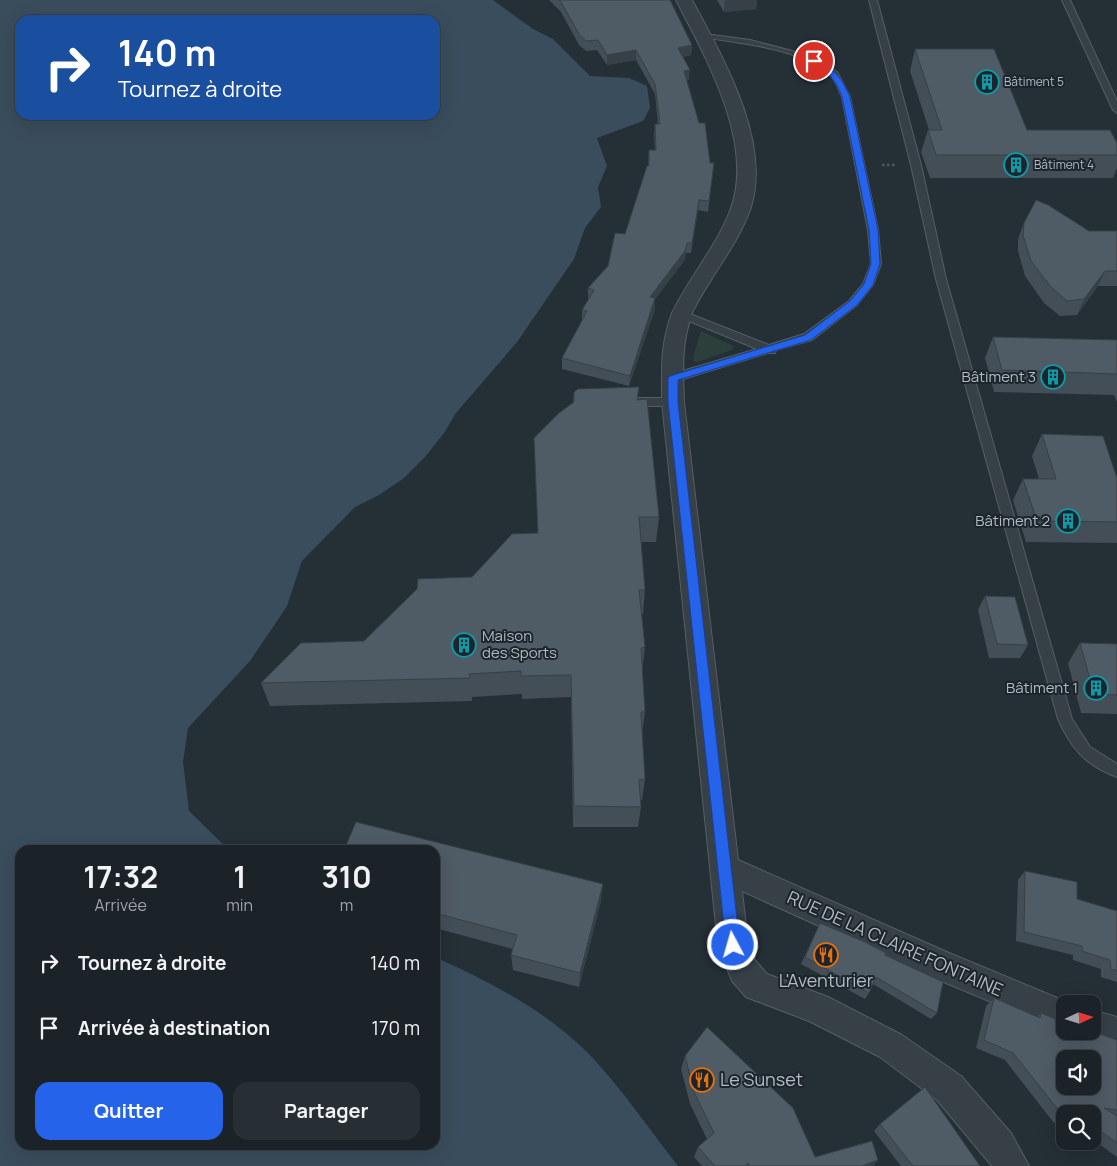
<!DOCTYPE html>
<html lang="fr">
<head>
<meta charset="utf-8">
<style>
  body { margin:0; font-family:Manrope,sans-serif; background:#282f34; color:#f1f3f6; height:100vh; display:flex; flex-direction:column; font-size:19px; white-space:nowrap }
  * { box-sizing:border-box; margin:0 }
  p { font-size:16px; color:#a0a4a8 }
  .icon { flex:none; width:28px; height:28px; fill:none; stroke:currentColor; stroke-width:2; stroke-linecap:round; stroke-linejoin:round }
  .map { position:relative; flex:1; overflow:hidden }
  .drawer { position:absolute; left:15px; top:845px; width:425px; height:305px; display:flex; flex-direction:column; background:#1b2328; border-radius:15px; box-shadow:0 5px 20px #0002,0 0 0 1px #394045 }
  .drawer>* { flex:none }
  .banner { position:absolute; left:15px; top:15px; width:425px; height:105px; border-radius:15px; box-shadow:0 5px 20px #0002,0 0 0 1px #394045; background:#1a4fa0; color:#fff; overflow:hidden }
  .needle { width:32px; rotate:86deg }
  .tools { position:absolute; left:1056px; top:995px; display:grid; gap:10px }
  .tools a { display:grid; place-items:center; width:45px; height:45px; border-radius:10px; background:#1b2328; box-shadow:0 5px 20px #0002,0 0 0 1px #394045; font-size:25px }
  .pin { position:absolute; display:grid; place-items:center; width:42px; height:42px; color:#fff; margin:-21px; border:2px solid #fff; border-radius:50%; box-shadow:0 1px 5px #0007 }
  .me { position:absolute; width:55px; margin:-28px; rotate:354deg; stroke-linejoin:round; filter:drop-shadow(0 0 4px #0008) }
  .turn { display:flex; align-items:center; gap:18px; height:105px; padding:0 20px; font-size:22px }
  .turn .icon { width:65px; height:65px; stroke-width:2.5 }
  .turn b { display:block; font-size:35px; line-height:42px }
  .eta { display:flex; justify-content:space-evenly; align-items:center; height:85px; text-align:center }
  .eta b { font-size:30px; font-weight:700; line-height:35px }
  .cta { display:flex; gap:10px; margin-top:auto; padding:10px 20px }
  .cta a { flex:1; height:58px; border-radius:15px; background:#2563eb; color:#fff; font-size:20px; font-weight:700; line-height:58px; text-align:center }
  .cta a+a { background:#282f34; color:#f1f3f6 }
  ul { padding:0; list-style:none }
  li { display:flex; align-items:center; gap:15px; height:65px; padding:0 20px }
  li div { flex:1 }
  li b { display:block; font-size:19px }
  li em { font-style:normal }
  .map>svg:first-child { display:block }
  .green { fill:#2c3f3b }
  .water { fill:#3a4d5c; fill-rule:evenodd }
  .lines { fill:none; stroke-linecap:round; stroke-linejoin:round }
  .service-casing { stroke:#555e65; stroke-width:2 }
  .minor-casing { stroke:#555e65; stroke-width:2 }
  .path { stroke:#4a5b5b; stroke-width:2.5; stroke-dasharray:2.5 2.5; stroke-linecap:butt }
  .service { fill:#374047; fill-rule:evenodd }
  .minor { fill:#374047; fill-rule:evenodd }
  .wall { fill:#444e57 }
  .shaded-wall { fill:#374047 }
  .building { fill:#4f5b65; stroke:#374047; fill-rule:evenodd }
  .route { fill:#2563eb; stroke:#184099 }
  .labels { text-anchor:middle; stroke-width:4; stroke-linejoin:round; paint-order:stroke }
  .far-poi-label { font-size:12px; fill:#b2bbc3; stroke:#1d252c; text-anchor:start }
  .poi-label { font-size:15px; fill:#b2bbc3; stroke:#1d252c; text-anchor:end }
  .near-street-label { font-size:18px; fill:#b2bbc3; stroke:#1d252c }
  .near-poi-label { font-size:18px; fill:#b2bbc3; stroke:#1d252c }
</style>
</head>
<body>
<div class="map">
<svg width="1117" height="1166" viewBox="0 0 1117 1166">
  <rect width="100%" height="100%" fill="#242f36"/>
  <path class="green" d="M 701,331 L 734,346 L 732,350 L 698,362 L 694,361 L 693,357 Z"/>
  <path class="water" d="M 0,0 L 493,0 L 533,29 L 553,39 L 590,76 L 629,78 L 647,86 L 650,108 L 643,121 L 597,138 L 607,166 L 598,187 L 601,207 L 585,228 L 574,259 L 517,342 L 456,413 L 444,433 L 425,457 L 404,478 L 379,495 L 355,507 L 302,561 L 287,606 L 271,630 L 250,661 L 188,728 L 183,762 L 189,811 L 229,850 L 20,850 L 20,1145 L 435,1145 L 435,957 C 490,982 547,1011 590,1055 C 622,1089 649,1129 678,1166 L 0,1166 ZM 20,20 L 435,20 L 435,115 L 20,115 Z"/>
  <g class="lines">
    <g class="service-casing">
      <path id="service" d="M 869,0 L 877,0 L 921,165 L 946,279 L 1072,719 L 1090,747 L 1117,764 L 1117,777 C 1086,766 1071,748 1058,719 L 936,279 L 911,165 Z
        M 1062,0 L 1070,0 L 1117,101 L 1117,113 L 1113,110 Z
        M 698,33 L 750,40 L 807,55 L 822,62 L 837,72 L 850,97 L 878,230 L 881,264 L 873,285 L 857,305 L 812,340 L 776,350 L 775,353 L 768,353 L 673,382 L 668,378 L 669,375 L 757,349 L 677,316 L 677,312 L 685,312 L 769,345 L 804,334 L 849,301 L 863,284 L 871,264 L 868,230 L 842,97 C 838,89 836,79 828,73 C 798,48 739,43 701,37 L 698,37 Z
        M 631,398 L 673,398 L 679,402 L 673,406 L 631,406 L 625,402 Z"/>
    </g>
    <g class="minor-casing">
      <path id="minor" d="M 676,0 L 692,0 C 723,58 773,143 750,210 C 737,246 709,278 692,313 C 681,345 683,369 684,402 L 738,860 L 949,953 L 1072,1004 L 1065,1004 L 1065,1031 L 1069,1031 L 1065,1033 L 927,975 L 742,891 L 748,945 L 754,959 L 767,974 L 828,997 L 902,1035 L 961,1076 L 1011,1133 L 1029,1166 L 992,1166 L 937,1100 L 880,1057 L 809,1021 L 746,997 L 732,981 L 718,945 L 662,402 C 662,369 660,345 672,313 C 689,278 716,247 730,211 C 756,144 706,58 676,0 Z
        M 1092,1010 L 1117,1017 L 1117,1049 L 1081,1037 L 1078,1031 L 1092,1031 Z"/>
    </g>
    <path class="path" d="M 882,165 L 895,165"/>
    <use href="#service" class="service"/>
    <use href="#minor" class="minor"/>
  </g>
  <path class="wall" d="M 549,0 L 670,0 L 692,45 L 691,55 L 683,57 L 689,80 L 687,80 L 710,163 L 714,163 L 708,212 L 698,210 L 691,253 L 686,253 L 684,261 L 655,299 L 655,309 L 629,386 L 562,369 L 562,358 L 582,321 L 582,310 L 589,299 L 588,299 L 588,288 L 608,266 L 625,234 L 648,166 L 649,150 L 655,150 L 654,134 L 655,124 L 658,124 L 655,94 L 636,60 L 607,65 L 597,50 L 586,51 L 579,45 L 561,12 Z
    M 717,0 L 757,0 L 756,9 L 724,12 Z
    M 915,49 L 1027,130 L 1117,143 L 1117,168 L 1113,178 L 930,178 L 921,152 L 928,130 L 929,130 L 910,71 Z
    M 1024,223 L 1089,231 L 1117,231 L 1117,286 L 1098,286 L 1077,315 L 1060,316 L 1044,303 L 1025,276 L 1018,251 L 1018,239 Z
    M 993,337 L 1117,340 L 1117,402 L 1114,395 L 994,392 L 985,358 Z
    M 574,392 L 638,400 L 659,517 L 656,542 L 641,542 L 645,590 L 643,614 L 642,614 L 645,647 L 642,671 L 645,712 L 642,734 L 645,779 L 642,800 L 640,801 L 641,807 L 638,827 L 573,827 L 571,697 L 522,699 L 522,694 L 472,697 L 472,701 L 270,706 L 261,683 L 364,641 L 472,577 L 537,533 L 573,402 Z
    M 1042,434 L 1117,478 L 1117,543 L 1026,542 L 1013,500 L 1023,479 L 1039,479 L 1032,456 Z
    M 985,596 L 1028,645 L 1020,658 L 989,658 L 978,610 Z
    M 1080,643 L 1117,644 L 1117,714 L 1081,713 L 1068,663 Z
    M 435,850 L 601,901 L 579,987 L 513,970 L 511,955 L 513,949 L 435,928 Z
    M 1025,871 L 1077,899 L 1117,911 L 1117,982 L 1101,977 L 1101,969 L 1073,960 L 1073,955 L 1016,941 L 1018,880 Z
    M 820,923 L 937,1013 L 931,1019 L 873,984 L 869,993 L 865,999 L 801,964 Z
    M 994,998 L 1037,1017 L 1041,1013 L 1065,1031 L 1117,1040 L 1117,1157 L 1092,1139 L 1092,1114 L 1081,1114 L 1082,1112 L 1065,1114 L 1065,1119 L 1054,1123 L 1005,1060 L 976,1048 L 986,1006 Z
    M 685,1056 L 815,1157 L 878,1160 L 872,1166 L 702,1166 L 694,1157 L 698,1147 L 707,1139 L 690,1104 L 681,1069 Z
    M 880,1124 L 980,1166 L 901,1166 L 874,1131 Z"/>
  <path class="shaded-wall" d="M 725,0 L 757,0 L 756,9 L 724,12 Z
    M 692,45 L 691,55 L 678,58 L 678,48 Z
    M 636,50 L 636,60 L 607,65 L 607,55 Z
    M 690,70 L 689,80 L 683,81 L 684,71 Z
    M 699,200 L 698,210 L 691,253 L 692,243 Z
    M 687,243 L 684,261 L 655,299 L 655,309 L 629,386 L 630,376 L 650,297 Z
    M 1105,271 L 1098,286 L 1077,315 L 1084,299 Z
    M 603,884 L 601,901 L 579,987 L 580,973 Z
    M 1092,1105 L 1082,1112 L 1078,1114 L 1071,1114 Z
    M 1065,1116 L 1065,1119 L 1054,1123 L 1064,1117 Z
    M 878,1160 L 872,1166 L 862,1166 Z"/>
  <path class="building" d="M 559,0 L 670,0 L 692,45 L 678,48 L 690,70 L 684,71 L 699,123 L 705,123 L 710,163 L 714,163 L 709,201 L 699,200 L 692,243 L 687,243 L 685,251 L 650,297 L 655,298 L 630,376 L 562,358 L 587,311 L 582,310 L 594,290 L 588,288 L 608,266 L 615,233 L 625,234 L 647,166 L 649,166 L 649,150 L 656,150 L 655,124 L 660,124 L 655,84 L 636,50 L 607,55 L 598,40 L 586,41 L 579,34 L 561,2 Z
    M 915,49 L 994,49 L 1027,130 L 1110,130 L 1117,143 L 1117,155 L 936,155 L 928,130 L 942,130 Z
    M 1036,200 L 1048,205 L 1089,231 L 1117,231 L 1117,271 L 1105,271 L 1084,299 L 1067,301 L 1051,287 L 1031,261 L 1023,235 L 1024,223 Z
    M 993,337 L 1117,340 L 1117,374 L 1002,370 Z
    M 639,387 L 637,400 L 647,399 L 659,517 L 639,517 L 645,590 L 639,590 L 645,647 L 641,648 L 645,712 L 641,712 L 645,779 L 639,780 L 641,807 L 574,806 L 571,675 L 521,676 L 521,671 L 469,674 L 470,678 L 261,683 L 301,643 L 364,641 L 417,589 L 418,579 L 472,577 L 512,534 L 538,533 L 534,438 L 559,413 L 574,402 L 574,392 L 578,389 Z
    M 1042,434 L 1103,436 L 1117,478 L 1117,522 L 1037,521 L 1023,479 L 1056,479 Z
    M 985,596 L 1015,597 L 1028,645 L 997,644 Z
    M 1080,643 L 1117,644 L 1117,695 L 1094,694 Z
    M 356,822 L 603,884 L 580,973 L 511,955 L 517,935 L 435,913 L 435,850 L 344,850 Z
    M 1025,871 L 1077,882 L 1077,899 L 1117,911 L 1117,971 L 1111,969 L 1110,960 L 1082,951 L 1082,946 L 1024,932 Z
    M 820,923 L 865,942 L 886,953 L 885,955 L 943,982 L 937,1013 L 876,977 L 869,993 L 805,957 Z
    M 994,998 L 1040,1018 L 1041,1013 L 1065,1023 L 1065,1031 L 1092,1031 L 1117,1040 L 1117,1110 L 1104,1108 L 1117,1116 L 1117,1143 L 1092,1125 L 1092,1114 L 1086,1114 L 1092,1105 L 1071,1114 L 1065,1114 L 1065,1116 L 1064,1117 L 1013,1053 L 984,1040 ZM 1065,1059 L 1092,1059 L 1092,1086 L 1065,1086 Z
    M 707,1027 L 793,1108 L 815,1157 L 872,1141 L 878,1160 L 862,1166 L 750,1166 L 748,1163 L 745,1166 L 715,1166 L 698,1147 L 714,1133 L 694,1092 L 685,1056 Z
    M 925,1087 L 980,1166 L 913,1166 L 880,1124 Z"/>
  <path class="route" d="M 814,59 C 834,66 842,79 850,97 L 878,230 L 880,264 L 873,285 L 857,305 L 811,340 L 678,380 L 678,402 L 740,945 L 738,950 L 733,952 L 728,950 L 726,945 L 668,402 L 668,378 L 670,376 L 805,335 L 850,301 L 864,284 L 871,264 L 869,230 L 842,97 C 835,79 829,72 812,63 L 811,61 Z"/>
  <defs>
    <g id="building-ring" transform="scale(1.25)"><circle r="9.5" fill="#1d252c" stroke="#0f9aa8" stroke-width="1.5"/><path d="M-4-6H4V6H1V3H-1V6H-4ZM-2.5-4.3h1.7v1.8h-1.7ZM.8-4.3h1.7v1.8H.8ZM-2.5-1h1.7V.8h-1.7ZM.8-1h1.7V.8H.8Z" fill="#0f9aa8"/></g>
    <g id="restaurant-ring" transform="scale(1.25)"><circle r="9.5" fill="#1d252c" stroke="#e8710a" stroke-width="1.5"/><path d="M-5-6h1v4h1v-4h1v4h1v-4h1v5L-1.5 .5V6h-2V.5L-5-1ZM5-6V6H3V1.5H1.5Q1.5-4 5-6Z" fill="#e8710a"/></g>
  </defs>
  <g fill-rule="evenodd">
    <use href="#building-ring" x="987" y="82"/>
    <use href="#building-ring" x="1016" y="165"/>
    <use href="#building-ring" x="1053" y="377"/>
    <use href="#building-ring" x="1068" y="521"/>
    <use href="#building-ring" x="464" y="645"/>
    <use href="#building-ring" x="1096" y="688"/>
    <use href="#restaurant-ring" x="826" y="955"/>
    <use href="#restaurant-ring" x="702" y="1080"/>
  </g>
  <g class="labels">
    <g class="far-poi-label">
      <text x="1004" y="86">Bâtiment 5</text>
      <text x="1034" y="169">Bâtiment 4</text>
    </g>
    <g class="poi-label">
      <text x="1036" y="382">Bâtiment 3</text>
      <text x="1050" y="526">Bâtiment 2</text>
      <text x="482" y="641" text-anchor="start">Maison<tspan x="482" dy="17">des Sports</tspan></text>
      <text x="1078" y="693">Bâtiment 1</text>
    </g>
    <g class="near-street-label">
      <text transform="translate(895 944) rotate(24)" y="6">RUE DE LA CLAIRE FONTAINE</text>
    </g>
    <g class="near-poi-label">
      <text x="826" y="987">L'Aventurier</text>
      <text x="720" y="1086" text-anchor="start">Le Sunset</text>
    </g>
  </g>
</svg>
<div class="tools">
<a><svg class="needle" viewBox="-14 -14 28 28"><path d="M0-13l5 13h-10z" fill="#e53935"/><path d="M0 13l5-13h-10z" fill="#a0a4a8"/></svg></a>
<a><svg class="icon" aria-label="sound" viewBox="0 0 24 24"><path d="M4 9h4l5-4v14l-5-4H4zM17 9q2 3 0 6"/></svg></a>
<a><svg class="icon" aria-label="search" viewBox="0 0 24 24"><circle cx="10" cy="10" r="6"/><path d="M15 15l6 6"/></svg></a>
</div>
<div class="pin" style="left:814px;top:61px;background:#d93025"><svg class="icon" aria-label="arrive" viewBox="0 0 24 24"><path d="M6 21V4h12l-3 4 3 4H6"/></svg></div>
<svg class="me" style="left:733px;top:945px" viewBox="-20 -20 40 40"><circle r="17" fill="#2563eb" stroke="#fff" stroke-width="3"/><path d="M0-11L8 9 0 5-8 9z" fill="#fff"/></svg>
<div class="banner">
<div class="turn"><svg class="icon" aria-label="right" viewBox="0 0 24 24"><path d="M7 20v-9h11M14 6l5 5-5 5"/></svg><div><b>140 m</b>Tournez à droite</div></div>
</div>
<section class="drawer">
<div class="eta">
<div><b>17:32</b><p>Arrivée</p></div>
<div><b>1</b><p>min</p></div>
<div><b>310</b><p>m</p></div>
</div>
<ul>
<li><svg class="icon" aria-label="right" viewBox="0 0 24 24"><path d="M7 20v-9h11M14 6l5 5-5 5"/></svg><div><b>Tournez à droite</b></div><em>140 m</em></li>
<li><svg class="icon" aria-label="arrive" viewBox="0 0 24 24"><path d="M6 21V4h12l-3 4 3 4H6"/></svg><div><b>Arrivée à destination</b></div><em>170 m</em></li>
</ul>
<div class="cta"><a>Quitter</a><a>Partager</a></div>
</section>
</div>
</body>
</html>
